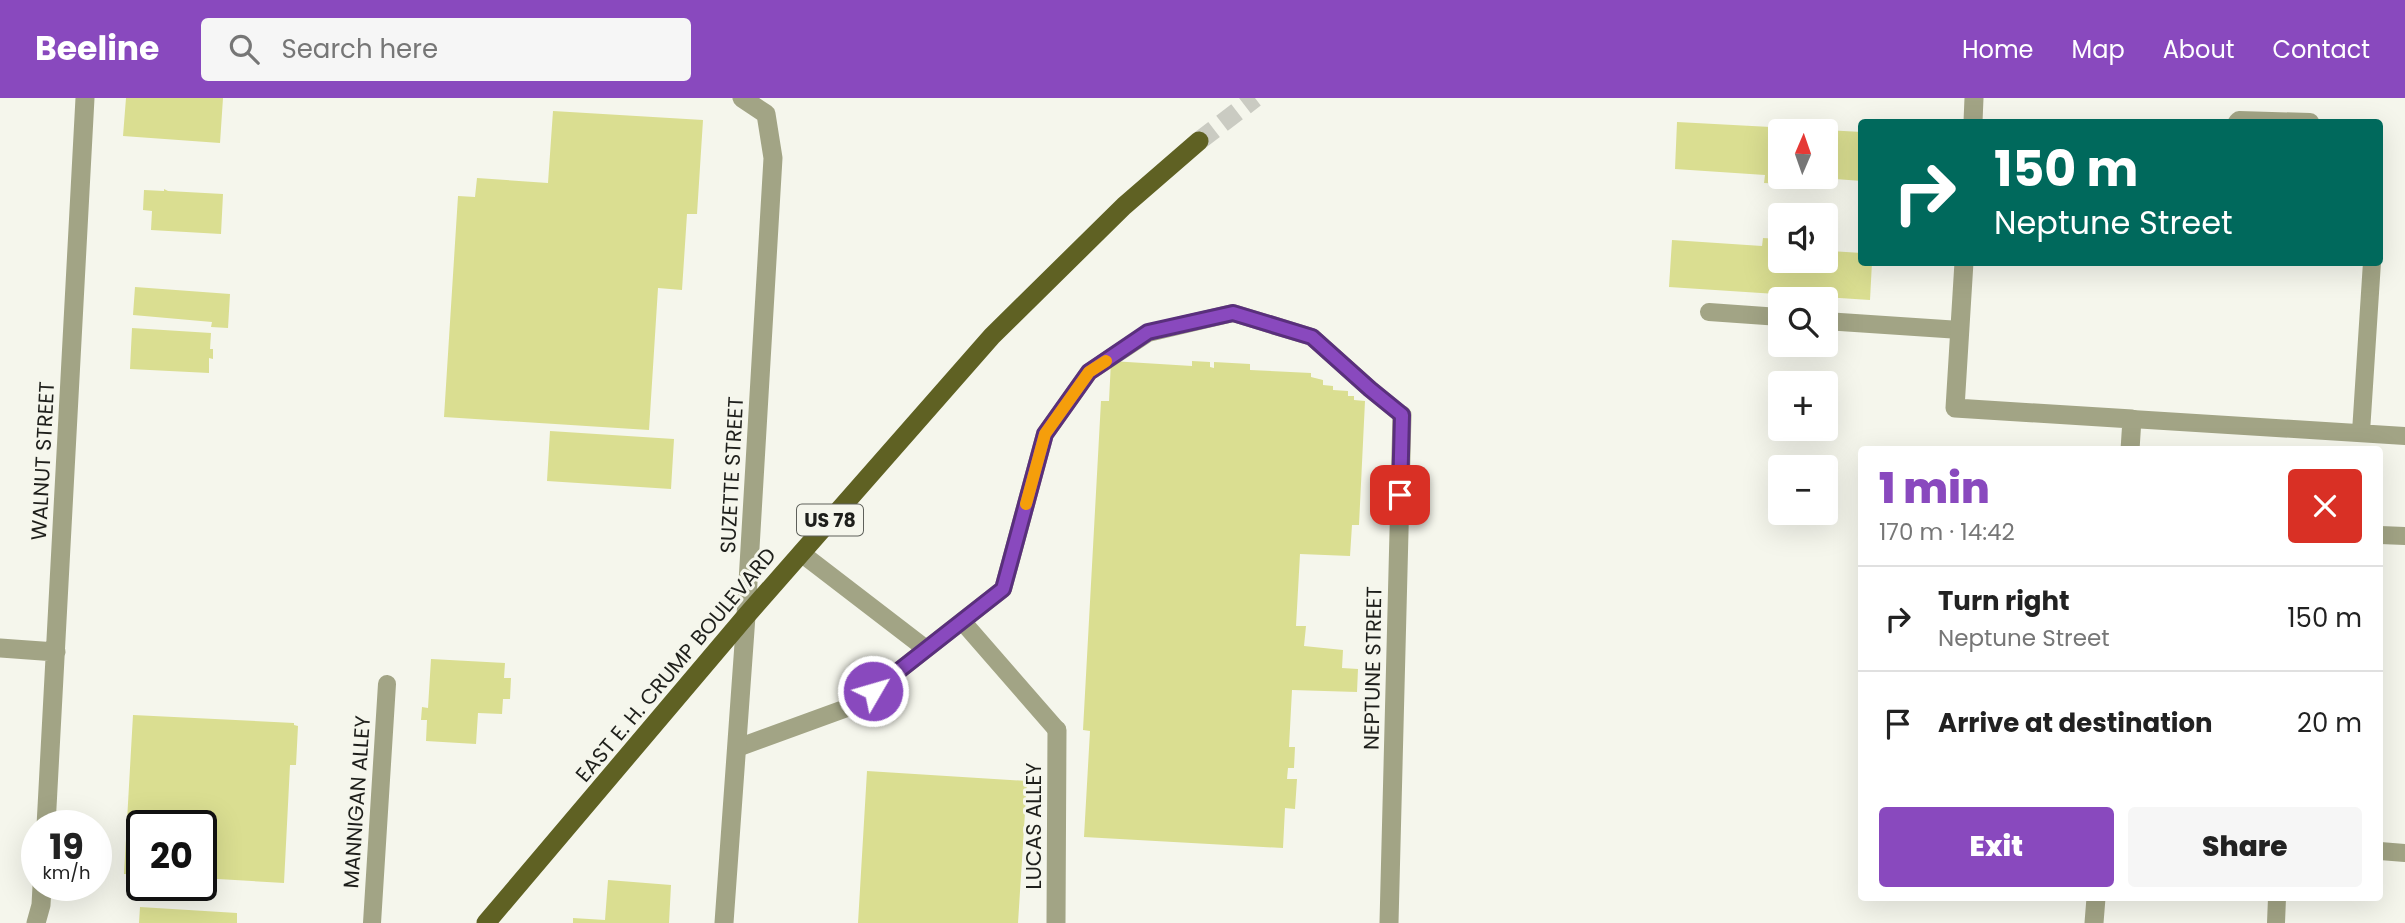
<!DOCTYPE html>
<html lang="en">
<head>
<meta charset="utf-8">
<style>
  body { margin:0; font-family:Poppins,sans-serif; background:#f6f6f6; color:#222; height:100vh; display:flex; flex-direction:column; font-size:26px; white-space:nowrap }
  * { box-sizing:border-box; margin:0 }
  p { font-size:23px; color:#767676 }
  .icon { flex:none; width:38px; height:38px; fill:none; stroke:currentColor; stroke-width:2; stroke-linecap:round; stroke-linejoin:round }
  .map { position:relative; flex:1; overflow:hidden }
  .panel { position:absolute; left:1858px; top:348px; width:525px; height:455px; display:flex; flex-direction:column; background:#fff; border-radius:7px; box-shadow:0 7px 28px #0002 }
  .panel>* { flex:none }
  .guide { position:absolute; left:1858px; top:21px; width:525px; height:147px; border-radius:7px; box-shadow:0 7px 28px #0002; background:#00695c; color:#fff; overflow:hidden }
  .needle { width:46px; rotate:2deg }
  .fabs { position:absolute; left:1768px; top:21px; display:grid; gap:14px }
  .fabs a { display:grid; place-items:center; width:70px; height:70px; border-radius:7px; background:#fff; box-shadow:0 7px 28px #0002; font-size:35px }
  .speed { position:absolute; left:21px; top:712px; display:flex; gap:14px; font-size:35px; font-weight:700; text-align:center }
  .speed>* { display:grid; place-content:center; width:91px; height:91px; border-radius:50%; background:#fff; box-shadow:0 7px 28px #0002; line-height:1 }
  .speed small { font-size:18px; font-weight:400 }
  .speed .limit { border:4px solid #111; border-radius:10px; background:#fff; color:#111 }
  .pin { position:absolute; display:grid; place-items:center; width:60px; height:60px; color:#fff; margin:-30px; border-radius:14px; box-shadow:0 4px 10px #0006 }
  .me { position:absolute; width:77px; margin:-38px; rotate:52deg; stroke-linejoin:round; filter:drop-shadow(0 0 5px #0008) }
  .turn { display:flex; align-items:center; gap:24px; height:147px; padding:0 21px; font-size:32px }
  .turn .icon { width:91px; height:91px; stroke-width:2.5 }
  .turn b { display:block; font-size:49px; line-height:60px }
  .round { display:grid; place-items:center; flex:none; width:74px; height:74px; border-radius:7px; background:#f6f6f6 }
  .overview { display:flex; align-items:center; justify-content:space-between; height:119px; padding:0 21px }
  h1 { font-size:42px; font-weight:800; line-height:52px; color:#8949be }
  .cta { display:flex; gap:14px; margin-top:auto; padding:14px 21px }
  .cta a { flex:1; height:80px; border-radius:7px; background:#8949be; color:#fff; font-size:28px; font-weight:800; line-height:80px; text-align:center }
  .cta a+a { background:#f6f6f6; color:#222 }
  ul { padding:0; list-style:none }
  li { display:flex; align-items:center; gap:21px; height:105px; padding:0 21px; border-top:2px solid #e0e0e0 }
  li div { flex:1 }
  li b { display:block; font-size:26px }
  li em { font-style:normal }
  header { display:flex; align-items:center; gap:42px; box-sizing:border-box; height:98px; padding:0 35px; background:#8949be; color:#fff }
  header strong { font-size:33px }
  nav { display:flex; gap:38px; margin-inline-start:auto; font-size:24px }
  .search { width:490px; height:63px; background:#f6f6f6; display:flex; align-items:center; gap:18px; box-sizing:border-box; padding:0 24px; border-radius:7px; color:#767676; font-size:26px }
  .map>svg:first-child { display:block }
  .building { fill:#dade91 }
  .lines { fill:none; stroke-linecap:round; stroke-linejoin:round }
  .primary-tunnel { stroke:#cacbc2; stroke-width:19; stroke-dasharray:19 10; stroke-linecap:butt }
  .service { stroke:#a2a485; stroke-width:18 }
  .minor { stroke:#a2a485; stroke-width:19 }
  .primary { stroke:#5f6123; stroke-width:19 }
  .route-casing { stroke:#592f7c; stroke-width:18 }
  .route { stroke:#8949be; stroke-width:12 }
  .slow { stroke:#f59e0b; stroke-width:12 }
  .labels { text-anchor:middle; stroke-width:6; stroke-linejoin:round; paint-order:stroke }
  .shield { fill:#f5f6ec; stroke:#5e605a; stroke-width:2 }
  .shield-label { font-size:19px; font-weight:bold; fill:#1e1f1b }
  .street-label { font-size:21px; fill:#1e1f1b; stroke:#f5f6ec }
</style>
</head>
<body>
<header>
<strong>Beeline</strong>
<div class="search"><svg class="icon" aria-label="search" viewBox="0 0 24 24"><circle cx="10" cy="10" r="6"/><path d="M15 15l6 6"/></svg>Search here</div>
<nav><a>Home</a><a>Map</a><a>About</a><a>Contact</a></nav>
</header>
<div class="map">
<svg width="2405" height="825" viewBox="0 0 2405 825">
  <rect width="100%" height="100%" fill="#f5f6ec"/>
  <path class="building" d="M 126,0 L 223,0 L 220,45 L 123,38 Z
    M 553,13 L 703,22 L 697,116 L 687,116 L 682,192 L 658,190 L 649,332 L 444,319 L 458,98 L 475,99 L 477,80 L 548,85 Z
    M 1677,24 L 1807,31 L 1807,33 L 1780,33 L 1780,79 L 1787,79 L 1787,86 L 1764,85 L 1765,77 L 1675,71 Z
    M 1825,32 L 1862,34 L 1862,83 L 1835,81 L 1834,87 L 1817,87 L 1817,79 L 1825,79 Z
    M 164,91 L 168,93 L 223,96 L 221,136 L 151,132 L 152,113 L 143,112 L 144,92 L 164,93 Z
    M 1763,140 L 1780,141 L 1780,163 L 1825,163 L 1825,145 L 1830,145 L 1830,153 L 1862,155 L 1862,164 L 1872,164 L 1870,202 L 1669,189 L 1672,142 L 1762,148 Z
    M 135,189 L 230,196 L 228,230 L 211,229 L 212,224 L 133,217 Z
    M 132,230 L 211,235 L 210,251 L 213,251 L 213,261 L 209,260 L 209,275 L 130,271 Z
    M 1111,263 L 1192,268 L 1192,263 L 1210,264 L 1210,269 L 1214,270 L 1214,264 L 1250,266 L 1250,272 L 1311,275 L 1311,279 L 1323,282 L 1323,287 L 1333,288 L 1333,292 L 1348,293 L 1348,298 L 1354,298 L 1354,302 L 1365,303 L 1359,427 L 1352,427 L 1350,458 L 1300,456 L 1296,528 L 1306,528 L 1304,548 L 1343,552 L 1342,570 L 1358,571 L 1357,594 L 1292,592 L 1289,649 L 1295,649 L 1294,670 L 1288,670 L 1287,681 L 1297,681 L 1295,711 L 1285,710 L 1283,750 L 1084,739 L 1090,633 L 1083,632 L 1101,303 L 1109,303 Z
    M 550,333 L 674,341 L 671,391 L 547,383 Z
    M 431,561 L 505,565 L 504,580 L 511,580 L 510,601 L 503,601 L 502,616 L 478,615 L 476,646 L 426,643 L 427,622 L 421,622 L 422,609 L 428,610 Z
    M 133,617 L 294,625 L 294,627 L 298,628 L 296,667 L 290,667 L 284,785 L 201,780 L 201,728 L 142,728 L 142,777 L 124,776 Z
    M 867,673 L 1027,683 L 1018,825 L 858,825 Z
    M 608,782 L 671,787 L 669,825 L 573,825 L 573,820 L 605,822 Z
    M 140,809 L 237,815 L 237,825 L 139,825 Z"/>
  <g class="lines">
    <path class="primary-tunnel" d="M 1199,43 L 1255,0"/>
    <path class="service" d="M 2237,24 L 2239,22 L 2310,24
      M 1709,214 L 1780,219
      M 1825,223 L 1960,232
      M 2132,321 L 2405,338
      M 2361,334 L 2372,164
      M 2380,437 L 2405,438
      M 801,455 L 926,551
      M 962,523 L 1057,632
      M 737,650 L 855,607 L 1003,491 L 1045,336 L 1089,274 L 1148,235 L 1233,215 L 1312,239 L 1370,291 L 1402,317
      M 2380,753 L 2405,755
      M 372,825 L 387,586
      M 2276,825 L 2277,800"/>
    <path class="minor" d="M 1973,24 L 1974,0
      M 1964,164 L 1955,310 L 2132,321 L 2130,352
      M 0,550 L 56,554
      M 46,728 L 85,0
      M 36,825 L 41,807 L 42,788
      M 724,825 L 746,518 L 773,60 L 766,16 L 742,0
      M 1056,825 L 1057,632
      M 1389,825 L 1402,317
      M 2094,825 L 2096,800"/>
    <path class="primary" d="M 486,825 L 746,518 L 992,238 L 1124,108 L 1199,43"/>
  </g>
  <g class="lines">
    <g class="route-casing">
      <path id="route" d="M 873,593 L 1003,491 L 1045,336 L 1089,274 L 1148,234 L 1233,215 L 1312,239 L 1370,291 L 1402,317 L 1400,397"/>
    </g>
    <use href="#route" class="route"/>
    <path class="slow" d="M 1026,406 L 1045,336 L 1089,274 L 1106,263"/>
  </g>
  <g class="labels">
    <rect class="shield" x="797" y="406.5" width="66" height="31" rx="5"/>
    <g class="shield-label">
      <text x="830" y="429">US 78</text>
    </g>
    <g class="street-label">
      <text transform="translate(43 363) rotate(-87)" y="7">WALNUT STREET</text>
      <text transform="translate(732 377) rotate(-87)" y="7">SUZETTE STREET</text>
      <text transform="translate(676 567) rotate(-50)" y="7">EAST E. H. CRUMP BOULEVARD</text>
      <text transform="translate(1373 570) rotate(-89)" y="7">NEPTUNE STREET</text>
      <text transform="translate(357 704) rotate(-86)" y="7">MANNIGAN ALLEY</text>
      <text transform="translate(1034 728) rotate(-90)" y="7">LUCAS ALLEY</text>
    </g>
  </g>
</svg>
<div class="fabs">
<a><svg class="needle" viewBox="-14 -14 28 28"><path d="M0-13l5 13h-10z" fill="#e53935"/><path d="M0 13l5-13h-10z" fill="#767676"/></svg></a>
<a><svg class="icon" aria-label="sound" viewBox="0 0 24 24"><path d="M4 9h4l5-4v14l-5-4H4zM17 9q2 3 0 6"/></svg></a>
<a><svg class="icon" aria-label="search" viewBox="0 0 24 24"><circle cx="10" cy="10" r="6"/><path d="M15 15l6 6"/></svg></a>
<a>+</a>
<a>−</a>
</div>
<div class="speed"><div>19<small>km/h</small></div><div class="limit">20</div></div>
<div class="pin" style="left:1400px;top:397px;background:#d93025"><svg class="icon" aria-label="arrive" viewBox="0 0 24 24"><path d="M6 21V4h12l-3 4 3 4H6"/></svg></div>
<svg class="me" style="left:873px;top:593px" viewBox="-20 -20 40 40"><circle r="17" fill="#8949be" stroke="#fff" stroke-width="3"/><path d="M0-11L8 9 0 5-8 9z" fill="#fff"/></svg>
<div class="guide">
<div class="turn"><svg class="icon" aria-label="right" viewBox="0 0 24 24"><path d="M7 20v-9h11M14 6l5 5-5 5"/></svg><div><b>150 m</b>Neptune Street</div></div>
</div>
<section class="panel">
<div class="overview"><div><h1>1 min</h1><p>170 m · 14:42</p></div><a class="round" style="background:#d93025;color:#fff"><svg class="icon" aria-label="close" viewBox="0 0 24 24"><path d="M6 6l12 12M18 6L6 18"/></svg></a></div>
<ul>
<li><svg class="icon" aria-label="right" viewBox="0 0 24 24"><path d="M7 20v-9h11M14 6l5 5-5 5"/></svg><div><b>Turn right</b><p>Neptune Street</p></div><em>150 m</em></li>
<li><svg class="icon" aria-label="arrive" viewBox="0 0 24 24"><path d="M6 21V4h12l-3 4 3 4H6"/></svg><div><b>Arrive at destination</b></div><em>20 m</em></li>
</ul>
<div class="cta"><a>Exit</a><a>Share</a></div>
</section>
</div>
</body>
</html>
